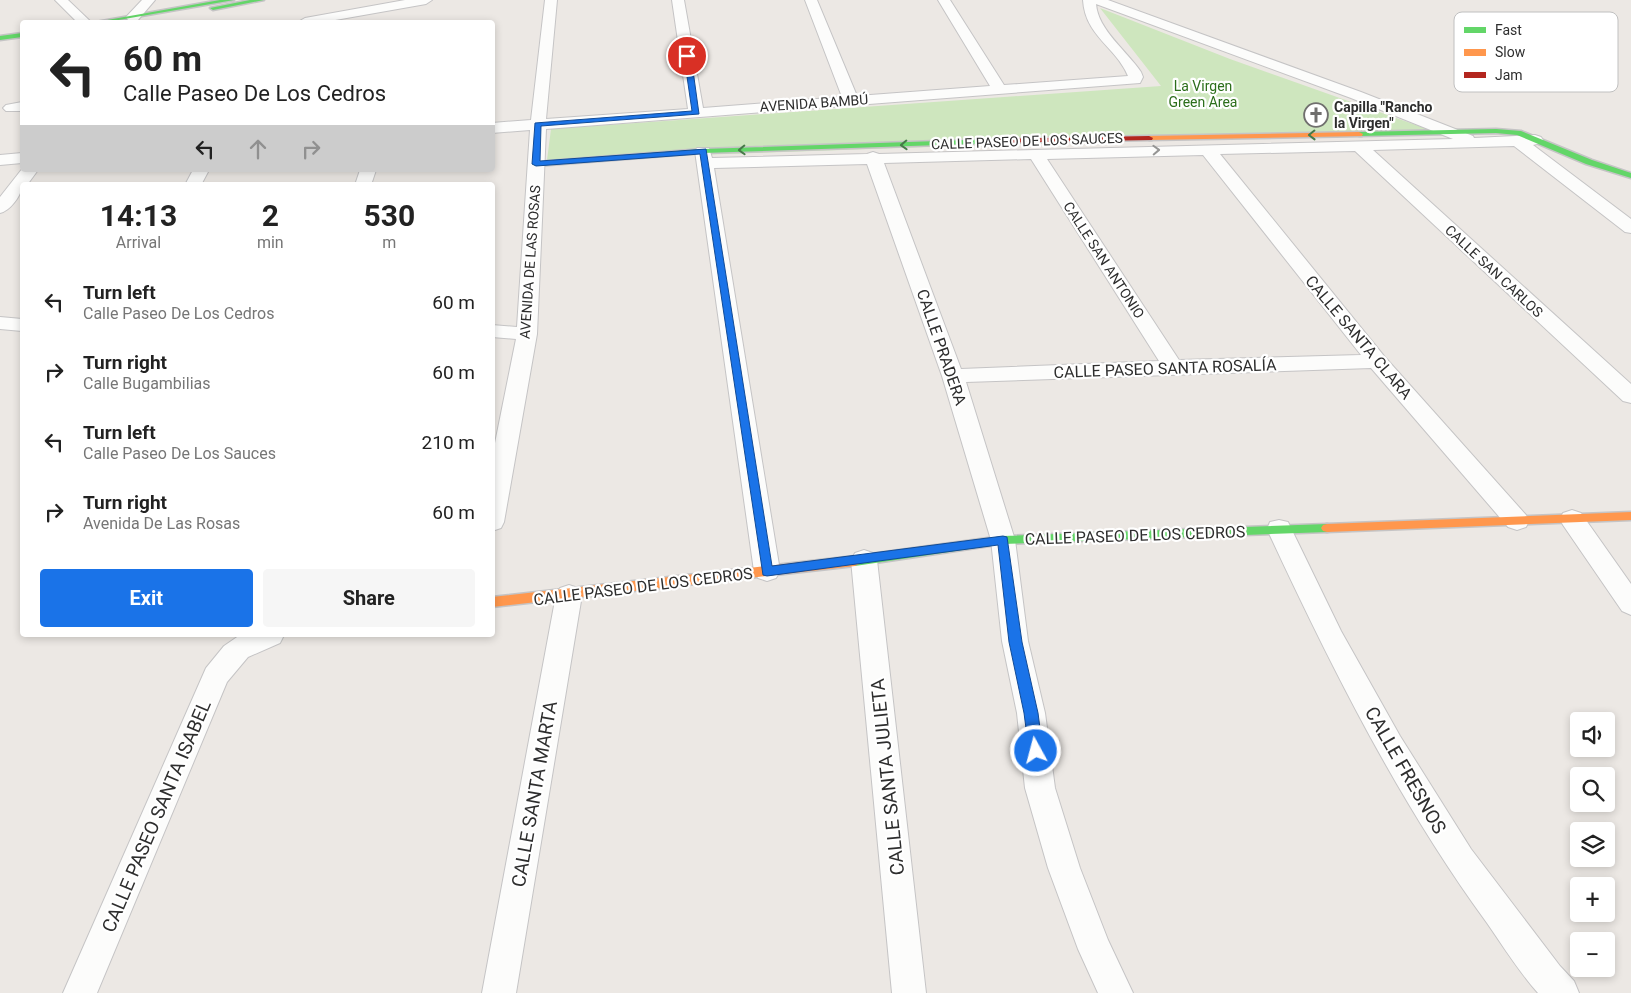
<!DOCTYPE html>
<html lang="en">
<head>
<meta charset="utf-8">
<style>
  body { margin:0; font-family:Roboto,sans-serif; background:#f6f6f6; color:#222; height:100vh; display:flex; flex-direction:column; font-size:19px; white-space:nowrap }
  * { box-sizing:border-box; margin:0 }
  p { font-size:16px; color:#767676 }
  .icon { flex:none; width:28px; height:28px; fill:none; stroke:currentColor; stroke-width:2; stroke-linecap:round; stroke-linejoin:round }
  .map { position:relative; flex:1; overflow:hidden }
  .details { position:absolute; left:20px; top:182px; width:475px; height:455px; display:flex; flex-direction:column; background:#fff; border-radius:5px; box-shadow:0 2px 8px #0003 }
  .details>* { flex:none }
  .banner { position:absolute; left:20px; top:20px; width:475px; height:152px; border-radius:5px; box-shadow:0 2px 8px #0003; background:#fff; color:#222; overflow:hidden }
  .tools { position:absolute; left:1570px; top:712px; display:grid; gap:10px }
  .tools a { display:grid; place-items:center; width:45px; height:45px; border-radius:5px; background:#fff; box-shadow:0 2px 8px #0003; font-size:25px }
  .pin { position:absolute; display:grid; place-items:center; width:42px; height:42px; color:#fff; margin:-21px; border:2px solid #fff; border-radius:50%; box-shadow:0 1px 5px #0007 }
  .me { position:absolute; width:55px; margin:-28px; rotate:353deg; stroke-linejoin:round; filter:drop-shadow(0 0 4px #0008) }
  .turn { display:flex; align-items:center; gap:18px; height:105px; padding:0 20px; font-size:22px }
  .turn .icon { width:65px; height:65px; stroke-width:2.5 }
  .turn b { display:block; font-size:35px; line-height:42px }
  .lanes { display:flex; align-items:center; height:48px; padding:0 20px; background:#0003; justify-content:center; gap:25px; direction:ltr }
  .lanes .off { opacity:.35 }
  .eta { display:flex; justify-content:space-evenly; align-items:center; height:85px; text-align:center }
  .eta b { font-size:30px; font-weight:700; line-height:35px }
  .cta { display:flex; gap:10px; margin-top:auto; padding:10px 20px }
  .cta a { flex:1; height:58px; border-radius:5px; background:#1a73e8; color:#fff; font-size:20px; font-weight:700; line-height:58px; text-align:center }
  .cta a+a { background:#f6f6f6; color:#222 }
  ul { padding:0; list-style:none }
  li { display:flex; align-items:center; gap:15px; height:70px; padding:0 20px }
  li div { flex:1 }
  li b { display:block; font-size:19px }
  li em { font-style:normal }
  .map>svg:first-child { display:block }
  .green { fill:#cee6be }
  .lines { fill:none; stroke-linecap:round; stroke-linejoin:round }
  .street-casing { stroke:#c5c4c5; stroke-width:2 }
  .fast-casing { stroke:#c5c4c5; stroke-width:3 }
  .slow-casing { stroke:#c5c4c5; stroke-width:3 }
  .jam-casing { stroke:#c5c4c5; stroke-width:3 }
  .street { fill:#fcfcfb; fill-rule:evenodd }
  .fast { fill:#63d668; fill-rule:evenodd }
  .slow { fill:#ff974d; fill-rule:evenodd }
  .jam { fill:#b3261e; fill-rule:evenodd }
  .oneway { stroke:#467a48 }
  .oneway2 { stroke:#959594 }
  .route { fill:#1a73e8; stroke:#114b97 }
  .labels { text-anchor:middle; stroke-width:4.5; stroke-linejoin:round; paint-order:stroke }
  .far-park-label { font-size:14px; fill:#2c6e1b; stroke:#fff }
  .far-street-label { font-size:14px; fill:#2e2e2e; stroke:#fff }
  .far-poi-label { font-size:14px; font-weight:bold; fill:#2e2e2e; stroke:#fff; text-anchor:start }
  .street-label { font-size:16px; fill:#2e2e2e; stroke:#fff }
  .near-street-label { font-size:19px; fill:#2e2e2e; stroke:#fff }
  .key { fill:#fff; stroke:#c0c0c0; stroke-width:1 }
  .key-label { font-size:14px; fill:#2e2e2e }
</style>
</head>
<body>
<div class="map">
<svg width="1631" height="993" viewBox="0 0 1631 993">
  <rect width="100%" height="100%" fill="#ece8e4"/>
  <path class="green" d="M 1100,8 L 1230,59 L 1430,130 L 547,160 L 551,129 L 1161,86 Z"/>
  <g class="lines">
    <g class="street-casing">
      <path id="street" d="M 55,0 L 68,0 L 91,22 L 77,22 Z
        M 142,0 L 155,0 L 138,20 L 128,20 L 126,17 Z
        M 405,0 L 432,0 L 426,4 L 324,22 L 298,22 L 305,18 Z
        M 545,0 L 557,0 L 546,119 L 688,109 L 672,0 L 684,0 L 703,108 L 842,97 L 805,0 L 817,0 L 857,96 L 990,86 L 938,0 L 950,0 L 1004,85 L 1128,76 C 1116,47 1085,36 1083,0 L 1108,0 L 1361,92 L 1473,136 L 1474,138 L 1535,135 L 1541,137 L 1543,140 L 1541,143 L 1533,145 L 1631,219 L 1631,233 L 1625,232 L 1514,146 L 1373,150 L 1631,384 L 1631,403 L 1623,401 L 1355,151 L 1220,154 L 1384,356 L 1526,515 L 1529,521 L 1526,527 L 1517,530 L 1508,527 L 1371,368 L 966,382 L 1015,540 L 1028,641 L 1045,713 L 1055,788 L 1080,868 L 1108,940 L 1133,993 L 1098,993 L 1078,949 L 1048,868 L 1025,788 L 1017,713 L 1002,641 L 991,540 L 942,376 L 867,164 L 714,168 L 780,571 L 776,578 L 767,581 L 758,578 L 754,571 L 695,151 L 697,148 L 709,148 L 712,158 L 867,154 L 873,152 L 879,154 L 1453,139 L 1351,98 L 1096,4 C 1098,30 1127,51 1141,72 L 1143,77 L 1140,83 L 546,129 L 537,334 L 504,522 L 501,528 L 492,531 L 492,458 L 516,339 L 492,337 L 492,325 L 517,327 L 530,130 L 492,133 L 492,123 L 531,120 ZM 1203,155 L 1361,355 L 1179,360 L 1047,159 ZM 1031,159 L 1159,361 L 961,369 L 884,163 Z
        M 22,102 L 22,111 L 6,111 L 3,108 L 6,105 Z
        M 22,153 L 22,163 L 0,165 L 0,155 Z
        M 22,169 L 38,170 L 27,185 L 22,185 C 22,195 10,211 0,213 L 0,197 Z
        M 193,170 L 209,170 L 201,185 L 185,185 Z
        M 360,170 L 376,170 L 371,185 L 355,185 Z
        M 0,317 L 22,319 L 22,331 L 0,329 Z
        M 1572,510 L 1581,513 L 1631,584 L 1631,615 L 1622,611 L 1563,525 L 1560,519 L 1563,513 Z
        M 1279,520 L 1288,522 L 1341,631 L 1400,736 L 1471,849 L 1560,966 L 1574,981 L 1579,993 L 1538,993 C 1519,972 1503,946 1487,923 C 1398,801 1330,665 1267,529 L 1270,522 Z
        M 864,550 L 873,553 L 877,560 L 926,993 L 892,993 L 851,560 L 855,553 Z
        M 569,585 L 578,588 L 582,595 L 516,993 L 482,993 L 556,595 L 560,588 Z
        M 240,635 L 284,635 L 280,643 L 248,657 L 227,682 L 97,993 L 63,993 L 206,668 L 224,646 Z"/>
    </g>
    <g class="fast-casing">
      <path id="fast" d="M 220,0 L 234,0 L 107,22 L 96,22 Z
        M 250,0 L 264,0 L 213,10 L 210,8 Z
        M 22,33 L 22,37 L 0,40 L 0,36 Z
        M 1496,129 L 1521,131 L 1592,160 L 1631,173 L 1631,178 L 1586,164 L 1517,135 L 1496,133 L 1359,136 L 1355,134 L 1359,132 Z
        M 996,139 L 1000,141 L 999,143 L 703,153 L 536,166 L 532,164 L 536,162 L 703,149 Z
        M 1327,524 L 1331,525 L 1333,528 L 1331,531 L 1327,532 L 1003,544 L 855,566 L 851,564 L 849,561 L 851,558 L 855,556 L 1003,536 Z"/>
    </g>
    <g class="slow-casing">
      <path id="slow" d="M 1359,132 L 1363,134 L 1362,136 L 1149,140 L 1145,138 L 1149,136 Z
        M 1631,512 L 1631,520 L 1327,532 L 1323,531 L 1321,528 L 1323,525 L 1327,524 Z
        M 855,556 L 859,558 L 861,561 L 859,564 L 855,566 L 492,607 L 492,597 Z"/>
    </g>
    <g class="jam-casing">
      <path id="jam" d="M 1149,136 L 1153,138 L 1152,140 L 996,143 L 992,141 L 996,139 Z"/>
    </g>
    <use href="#street" class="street"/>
    <use href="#fast" class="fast"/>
    <use href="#slow" class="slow"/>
    <use href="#jam" class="jam"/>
  </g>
  <defs><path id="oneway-chevron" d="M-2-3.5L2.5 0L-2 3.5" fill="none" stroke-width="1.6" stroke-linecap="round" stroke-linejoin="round" transform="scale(1.25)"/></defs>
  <g class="oneway">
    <use href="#oneway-chevron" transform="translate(1312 135) rotate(179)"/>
    <use href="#oneway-chevron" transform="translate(904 145) rotate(178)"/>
    <use href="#oneway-chevron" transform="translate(742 150) rotate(178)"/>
  </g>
  <use class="oneway2" href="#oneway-chevron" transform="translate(1156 150) rotate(-2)"/>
  <path class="route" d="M 687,54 L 691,56 L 699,114 L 541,126 L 540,161 L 706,149 L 772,566 L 1003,536 L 1007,537 L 1022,642 L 1038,713 L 1043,751 L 1041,755 L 1036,757 L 1031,755 L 1029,751 L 1024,713 L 1009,642 L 998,545 L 767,576 L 763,575 L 700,154 L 536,166 L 532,164 L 535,123 L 692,111 L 684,56 Z"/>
  <defs>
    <g id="church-ring" transform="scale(1.25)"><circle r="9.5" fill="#fff" stroke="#706f6e" stroke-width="1.5"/><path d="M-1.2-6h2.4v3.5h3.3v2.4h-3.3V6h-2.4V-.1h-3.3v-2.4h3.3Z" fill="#706f6e"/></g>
  </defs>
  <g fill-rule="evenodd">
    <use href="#church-ring" x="1316" y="115"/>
  </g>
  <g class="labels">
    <g class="far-park-label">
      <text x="1203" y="91">La Virgen<tspan x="1203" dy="16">Green Area</tspan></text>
    </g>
    <g class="far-street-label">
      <text transform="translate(814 103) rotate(-4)" y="5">AVENIDA BAMBÚ</text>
      <text transform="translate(1027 141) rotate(-2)" y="5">CALLE PASEO DE LOS SAUCES</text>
      <text transform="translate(1104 260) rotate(57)" y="5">CALLE SAN ANTONIO</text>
      <text transform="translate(530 262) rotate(-86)" y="5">AVENIDA DE LAS ROSAS</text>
      <text transform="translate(1494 271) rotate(43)" y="5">CALLE SAN CARLOS</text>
    </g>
    <g class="far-poi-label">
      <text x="1334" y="112">Capilla "Rancho<tspan x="1334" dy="16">la Virgen"</tspan></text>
    </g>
    <g class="street-label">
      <text transform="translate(1359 337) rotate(50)" y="6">CALLE SANTA CLARA</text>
      <text transform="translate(942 347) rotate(71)" y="6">CALLE PRADERA</text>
      <text transform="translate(1165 368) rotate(-2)" y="6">CALLE PASEO SANTA ROSALÍA</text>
      <text transform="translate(1135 535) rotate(-2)" y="6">CALLE PASEO DE LOS CEDROS</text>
      <text transform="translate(643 586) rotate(-7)" y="6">CALLE PASEO DE LOS CEDROS</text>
    </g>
    <g class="near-street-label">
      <text transform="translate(1406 770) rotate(60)" y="7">CALLE FRESNOS</text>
      <text transform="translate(887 777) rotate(-96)" y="7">CALLE SANTA JULIETA</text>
      <text transform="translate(534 794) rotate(-80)" y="7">CALLE SANTA MARTA</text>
      <text transform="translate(156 816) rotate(-67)" y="7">CALLE PASEO SANTA ISABEL</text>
    </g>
  </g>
  <rect x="1454" y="12" width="164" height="80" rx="8" class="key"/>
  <rect x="1464" y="27" width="22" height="6" fill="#63d668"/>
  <rect x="1464" y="49" width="22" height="7" fill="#ff974d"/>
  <rect x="1464" y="72" width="22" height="6" fill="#b3261e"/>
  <g class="key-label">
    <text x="1495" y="35">Fast</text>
    <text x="1495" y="57">Slow</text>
    <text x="1495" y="80">Jam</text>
  </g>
</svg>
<div class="tools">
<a><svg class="icon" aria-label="sound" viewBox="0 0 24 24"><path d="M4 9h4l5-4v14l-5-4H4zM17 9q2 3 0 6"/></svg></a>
<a><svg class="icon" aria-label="search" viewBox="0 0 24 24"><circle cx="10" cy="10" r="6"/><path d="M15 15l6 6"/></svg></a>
<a><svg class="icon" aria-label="layers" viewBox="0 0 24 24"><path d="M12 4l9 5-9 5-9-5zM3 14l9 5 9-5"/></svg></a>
<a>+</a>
<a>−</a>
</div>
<div class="pin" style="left:687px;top:56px;background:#d93025"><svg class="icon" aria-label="arrive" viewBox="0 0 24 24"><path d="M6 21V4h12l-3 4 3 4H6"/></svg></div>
<svg class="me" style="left:1036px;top:751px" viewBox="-20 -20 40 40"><circle r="17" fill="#1a73e8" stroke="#fff" stroke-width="3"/><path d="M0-11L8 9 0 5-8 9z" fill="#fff"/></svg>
<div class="banner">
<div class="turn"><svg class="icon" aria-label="left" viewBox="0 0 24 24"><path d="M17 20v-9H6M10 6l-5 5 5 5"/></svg><div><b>60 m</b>Calle Paseo De Los Cedros</div></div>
<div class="lanes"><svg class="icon" aria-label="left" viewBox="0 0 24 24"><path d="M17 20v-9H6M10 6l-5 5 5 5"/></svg><svg class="icon off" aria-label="ahead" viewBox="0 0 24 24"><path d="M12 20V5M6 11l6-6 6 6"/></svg><svg class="icon off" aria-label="right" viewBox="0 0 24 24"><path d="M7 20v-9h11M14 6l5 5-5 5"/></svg></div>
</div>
<section class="details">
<div class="eta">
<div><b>14:13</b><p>Arrival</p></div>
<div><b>2</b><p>min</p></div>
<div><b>530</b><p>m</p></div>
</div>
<ul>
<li><svg class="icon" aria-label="left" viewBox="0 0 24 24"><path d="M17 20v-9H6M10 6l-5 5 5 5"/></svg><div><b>Turn left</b><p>Calle Paseo De Los Cedros</p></div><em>60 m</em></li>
<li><svg class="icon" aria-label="right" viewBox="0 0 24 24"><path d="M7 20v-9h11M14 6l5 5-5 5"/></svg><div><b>Turn right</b><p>Calle Bugambilias</p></div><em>60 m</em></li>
<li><svg class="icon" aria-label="left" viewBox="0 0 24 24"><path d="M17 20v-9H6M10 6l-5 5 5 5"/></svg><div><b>Turn left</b><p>Calle Paseo De Los Sauces</p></div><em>210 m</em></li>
<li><svg class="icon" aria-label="right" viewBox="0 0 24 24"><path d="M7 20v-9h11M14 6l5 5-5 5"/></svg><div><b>Turn right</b><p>Avenida De Las Rosas</p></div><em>60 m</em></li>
</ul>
<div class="cta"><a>Exit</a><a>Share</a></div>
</section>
</div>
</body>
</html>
